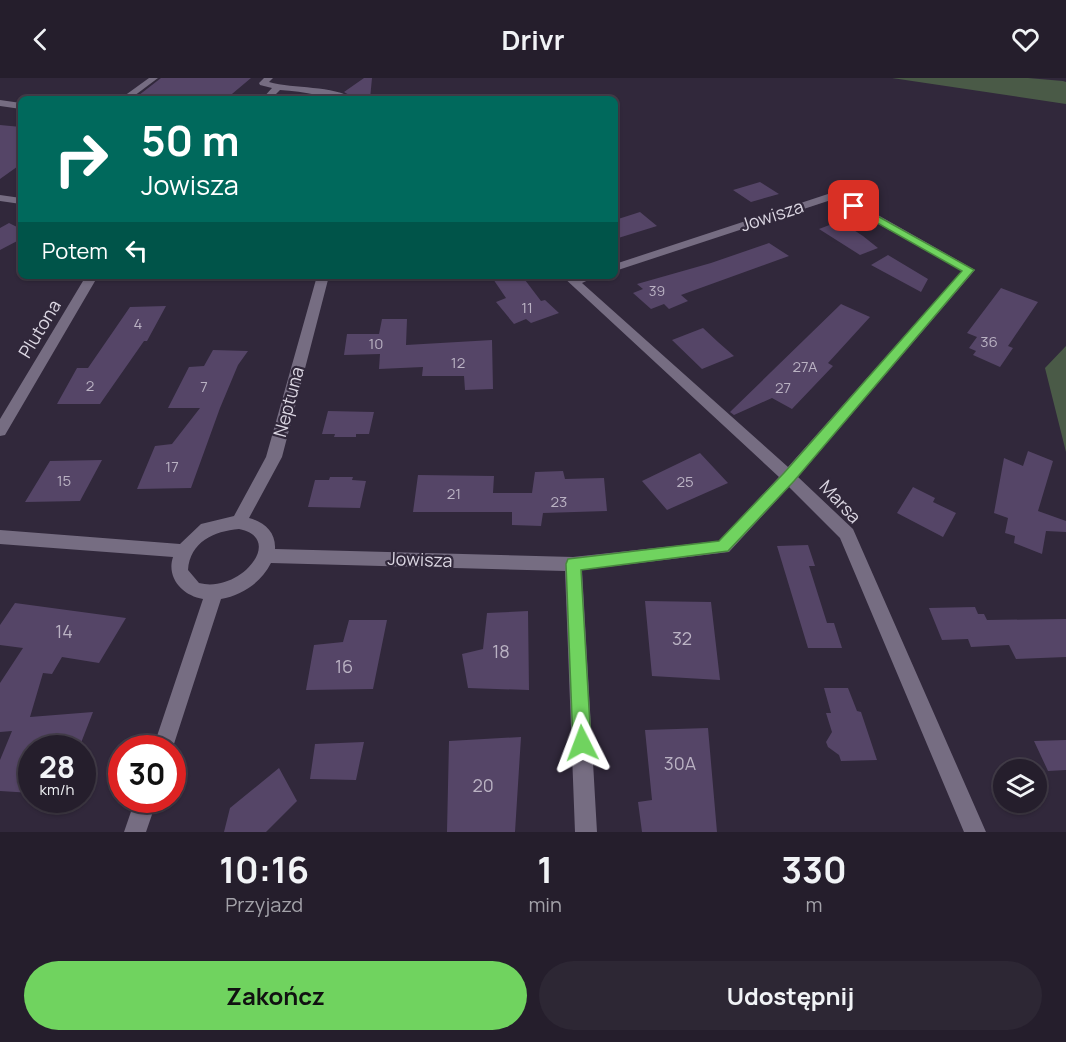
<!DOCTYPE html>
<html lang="pl">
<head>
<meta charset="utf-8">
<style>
  body { margin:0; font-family:Manrope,sans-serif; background:#2d2734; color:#f1f3f6; height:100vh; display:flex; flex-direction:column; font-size:22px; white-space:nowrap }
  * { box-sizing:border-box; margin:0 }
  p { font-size:20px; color:#a3a2a9 }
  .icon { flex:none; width:33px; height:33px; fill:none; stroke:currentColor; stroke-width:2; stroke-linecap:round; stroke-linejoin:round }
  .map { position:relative; height:754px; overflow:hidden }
  .details { display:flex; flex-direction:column; background:#251e2c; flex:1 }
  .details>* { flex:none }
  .guide { position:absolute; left:18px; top:18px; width:600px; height:183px; border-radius:9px; box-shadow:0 2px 4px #0004,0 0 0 2px #423c48; background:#00695c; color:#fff; overflow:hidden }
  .tools { position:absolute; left:993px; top:681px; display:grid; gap:12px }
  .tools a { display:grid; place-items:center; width:54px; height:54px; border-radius:50%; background:#251e2c; box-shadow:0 2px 4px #0004,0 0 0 2px #423c48; font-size:30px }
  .speed { position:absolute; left:18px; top:657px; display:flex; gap:12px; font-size:30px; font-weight:700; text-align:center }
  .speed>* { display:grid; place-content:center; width:78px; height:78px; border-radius:50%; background:#251e2c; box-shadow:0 2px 4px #0004,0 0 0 2px #423c48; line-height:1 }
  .speed small { font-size:15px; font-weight:400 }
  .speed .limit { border:9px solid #d22; background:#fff; color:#111 }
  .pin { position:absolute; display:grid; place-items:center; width:51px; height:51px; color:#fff; margin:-26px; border-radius:12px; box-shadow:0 3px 9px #0006 }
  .me { position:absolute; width:66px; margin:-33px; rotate:357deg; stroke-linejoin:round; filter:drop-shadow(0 0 4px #0008) }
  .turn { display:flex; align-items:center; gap:21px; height:126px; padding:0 24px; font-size:27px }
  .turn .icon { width:78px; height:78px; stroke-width:2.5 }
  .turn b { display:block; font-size:42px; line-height:51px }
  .then { display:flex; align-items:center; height:57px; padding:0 24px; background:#0003; gap:12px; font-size:22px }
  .eta { display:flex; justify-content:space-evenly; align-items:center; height:102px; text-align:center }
  .eta b { font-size:36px; font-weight:700; line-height:42px }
  .cta { display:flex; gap:12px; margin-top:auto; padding:12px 24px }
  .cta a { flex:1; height:69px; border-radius:36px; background:#70d35f; color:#111; font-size:24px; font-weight:700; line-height:69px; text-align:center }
  .cta a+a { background:#2d2734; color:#f1f3f6 }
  header { display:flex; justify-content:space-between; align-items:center; height:78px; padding:0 24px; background:#251e2c; font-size:27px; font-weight:700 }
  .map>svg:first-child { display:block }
  .green { fill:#4a5a47 }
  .building { fill:#554567 }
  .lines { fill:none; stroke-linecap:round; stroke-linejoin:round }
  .minor { fill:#766d82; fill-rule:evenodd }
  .route { fill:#70d35f; stroke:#49893e; stroke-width:1.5 }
  .labels { text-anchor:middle; stroke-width:4.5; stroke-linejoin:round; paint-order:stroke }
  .far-number-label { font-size:14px; fill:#bab2c3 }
  .number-label { font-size:15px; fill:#bab2c3 }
  .street-label { font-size:18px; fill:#dbd6e2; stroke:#31283b }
  .near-number-label { font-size:18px; fill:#bab2c3 }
</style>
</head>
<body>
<header><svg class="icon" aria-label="back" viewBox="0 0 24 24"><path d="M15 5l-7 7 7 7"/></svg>Drivr<svg class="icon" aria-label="heart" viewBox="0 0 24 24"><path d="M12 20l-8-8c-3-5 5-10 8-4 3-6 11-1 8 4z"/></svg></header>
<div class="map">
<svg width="1066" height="754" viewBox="0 0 1066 754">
  <rect width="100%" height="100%" fill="#31283b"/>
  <path class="green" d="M 892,0 L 1028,0 L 1063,3 L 1066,4 L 1066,26 Z
    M 1066,268 L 1066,374 L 1045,290 Z"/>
  <path class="building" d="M 161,0 L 251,0 L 226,21 L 134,21 Z
    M 364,0 L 372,0 L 370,21 L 356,21 L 344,14 Z
    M 0,47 L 21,49 L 21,86 L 0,101 Z
    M 760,104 L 779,116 L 751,124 L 733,112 Z
    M 640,134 L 657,148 L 615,161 L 615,142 Z
    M 840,143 L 863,158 L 878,170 L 860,177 L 819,151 Z
    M 9,145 L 21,151 L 21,161 L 0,172 L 0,150 Z
    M 769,165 L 789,178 L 681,217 L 688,223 L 669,231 L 664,226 L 651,231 L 633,215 L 643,211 L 637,206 L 711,185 Z
    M 888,177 L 928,201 L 921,214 L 871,187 Z
    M 491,198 L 522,198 L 541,223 L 545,222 L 559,235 L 531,245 L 526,241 L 514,246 L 496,224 L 506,220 Z
    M 1001,210 L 1038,224 L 1008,268 L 1013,270 L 1000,289 L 973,277 L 976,273 L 969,270 L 977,259 L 967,255 Z
    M 841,226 L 870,239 L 828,285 L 833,288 L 792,331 L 772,320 L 734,337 L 730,334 Z
    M 166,228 L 147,263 L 144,263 L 100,326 L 57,326 L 77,290 L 88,290 L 130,229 Z
    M 382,241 L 407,241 L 406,267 L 492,262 L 493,311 L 465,312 L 464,298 L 422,298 L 423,289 L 379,291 L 380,276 L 344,277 L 347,256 L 379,256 Z
    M 703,250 L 718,264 L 734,278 L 702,291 L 672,262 Z
    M 213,272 L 248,273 L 238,287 L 220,330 L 191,410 L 137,411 L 155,368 L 172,366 L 200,330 L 168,330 L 189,289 L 204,288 Z
    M 328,333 L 374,334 L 369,356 L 356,356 L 356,359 L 334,359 L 335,356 L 322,356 Z
    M 1028,373 L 1053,383 L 1038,433 L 1066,443 L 1066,454 L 1046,453 L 1042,476 L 1014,465 L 1015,458 L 1005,455 L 1008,440 L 994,435 L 1004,380 L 1023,388 Z
    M 700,375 L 728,405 L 667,432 L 642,403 Z
    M 102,382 L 80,423 L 25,424 L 50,383 Z
    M 563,393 L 565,401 L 604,400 L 607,433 L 543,435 L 541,448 L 512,447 L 512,434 L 413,434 L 418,397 L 494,398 L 493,415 L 532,415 L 535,394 Z
    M 330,399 L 353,399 L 352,402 L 366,403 L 360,430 L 308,429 L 315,402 L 329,402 Z
    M 913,409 L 935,420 L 933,424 L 956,435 L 943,459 L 897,435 Z
    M 808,467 L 815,488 L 809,488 L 827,545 L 834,545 L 842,570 L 808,570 L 777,468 Z
    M 645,523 L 711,524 L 720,602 L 652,598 Z
    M 15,525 L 126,540 L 99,585 L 62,579 L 52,596 L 43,595 L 30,639 L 93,634 L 79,670 L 32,670 L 32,715 L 0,713 L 0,682 L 12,653 L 0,654 L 0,605 L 23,570 L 0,567 L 0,547 Z
    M 975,529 L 978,536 L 984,536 L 987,542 L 1066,541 L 1066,579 L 1016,581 L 1009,567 L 971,569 L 968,561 L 942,562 L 929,530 Z
    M 528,533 L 529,612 L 468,610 L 462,576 L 483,571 L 487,535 Z
    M 349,542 L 387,542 L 373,611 L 306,612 L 314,567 L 343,564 Z
    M 824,610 L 848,610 L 857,633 L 861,634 L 877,682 L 841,683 L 839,677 L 828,669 L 826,664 L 832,654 L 826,635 L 831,635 Z
    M 708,650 L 717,754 L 642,754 L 638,724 L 652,722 L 645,652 Z
    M 521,659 L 515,754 L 447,754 L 449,663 Z
    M 1066,662 L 1066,692 L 1048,693 L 1034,663 Z
    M 364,664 L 356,702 L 310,701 L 315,666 Z
    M 279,690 L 297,723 L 266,754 L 224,754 L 230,730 Z"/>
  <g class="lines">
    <path class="minor" d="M 149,0 L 158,0 L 130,21 L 120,21 Z
      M 264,0 L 273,0 L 269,4 C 294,11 333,7 354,21 C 329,21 305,13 280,12 L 271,21 L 262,21 L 272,10 L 260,7 L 259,5 Z
      M 0,22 L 21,25 L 21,31 L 0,28 Z
      M 831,115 L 839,115 L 975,192 L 798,399 L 853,451 L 986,754 L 964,754 L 840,460 L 789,409 L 729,474 L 582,492 L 597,754 L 575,754 L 565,493 L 271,485 C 261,505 242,517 221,521 L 172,672 L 153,670 L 203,521 C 183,518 166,500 173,479 L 0,466 L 0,452 L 180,466 L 201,446 L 234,438 L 266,379 L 317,198 L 329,198 L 282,379 L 249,440 C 264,444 276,454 275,471 L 573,479 L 719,463 L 779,399 L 562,198 L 597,198 L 582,205 L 788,389 L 962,193 L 834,121 L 615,193 L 615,186 ZM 239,451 C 286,460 240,516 199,505 L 188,492 C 190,464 214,453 239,451 Z
      M 0,117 L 21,120 L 21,126 L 0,123 Z
      M 86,198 L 98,198 L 5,357 L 0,358 L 0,341 Z
      M 135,722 L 157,722 L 146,754 L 124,754 Z"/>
  </g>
  <path class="route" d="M 854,125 L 974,192 L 794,403 L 728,473 L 581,492 L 591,665 L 589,671 L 582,674 L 575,671 L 573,665 L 566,486 L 568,481 L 719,463 L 784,395 L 962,193 L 851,130 L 850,128 Z"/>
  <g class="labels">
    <g class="far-number-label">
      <text x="657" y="218">39</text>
    </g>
    <g class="number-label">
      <text x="527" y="235">11</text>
      <text x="138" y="251">4</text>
      <text x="989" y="269">36</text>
      <text x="376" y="271">10</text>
      <text x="458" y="290">12</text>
      <text x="805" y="294">27A</text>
      <text x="90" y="313">2</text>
      <text x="204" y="314">7</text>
      <text x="783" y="315">27</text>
      <text x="172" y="394">17</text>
      <text x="64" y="408">15</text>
      <text x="685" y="409">25</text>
      <text x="454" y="421">21</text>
      <text x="559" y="429">23</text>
    </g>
    <g class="street-label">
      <text transform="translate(772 138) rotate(-18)" y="6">Jowisza</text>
      <text transform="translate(40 251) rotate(-59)" y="6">Plutona</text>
      <text transform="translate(289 324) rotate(-75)" y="6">Neptuna</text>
      <text transform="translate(840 424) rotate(47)" y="6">Marsa</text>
      <text transform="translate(420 482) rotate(2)" y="6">Jowisza</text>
    </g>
    <g class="near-number-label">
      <text x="64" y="560">14</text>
      <text x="682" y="567">32</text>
      <text x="501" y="580">18</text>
      <text x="344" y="595">16</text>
      <text x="680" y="692">30A</text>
      <text x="483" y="714">20</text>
    </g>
  </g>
</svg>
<div class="tools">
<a><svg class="icon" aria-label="layers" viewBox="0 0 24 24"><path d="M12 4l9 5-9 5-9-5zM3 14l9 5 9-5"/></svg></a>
</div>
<div class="speed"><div>28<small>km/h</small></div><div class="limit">30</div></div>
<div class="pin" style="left:854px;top:128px;background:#d93025"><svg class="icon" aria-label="arrive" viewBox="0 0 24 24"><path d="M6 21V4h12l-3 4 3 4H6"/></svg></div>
<svg class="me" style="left:582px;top:665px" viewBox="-20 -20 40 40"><path d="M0-17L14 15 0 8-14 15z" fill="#70d35f" stroke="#fff" stroke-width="4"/></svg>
<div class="guide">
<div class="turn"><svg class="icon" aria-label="right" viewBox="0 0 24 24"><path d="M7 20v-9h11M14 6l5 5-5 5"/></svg><div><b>50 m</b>Jowisza</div></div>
<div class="then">Potem<svg class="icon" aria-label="left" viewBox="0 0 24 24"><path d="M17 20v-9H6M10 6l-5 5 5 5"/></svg></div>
</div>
</div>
<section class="details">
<div class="eta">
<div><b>10:16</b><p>Przyjazd</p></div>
<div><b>1</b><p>min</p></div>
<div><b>330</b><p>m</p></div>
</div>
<div class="cta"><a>Zakończ</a><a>Udostępnij</a></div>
</section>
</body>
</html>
